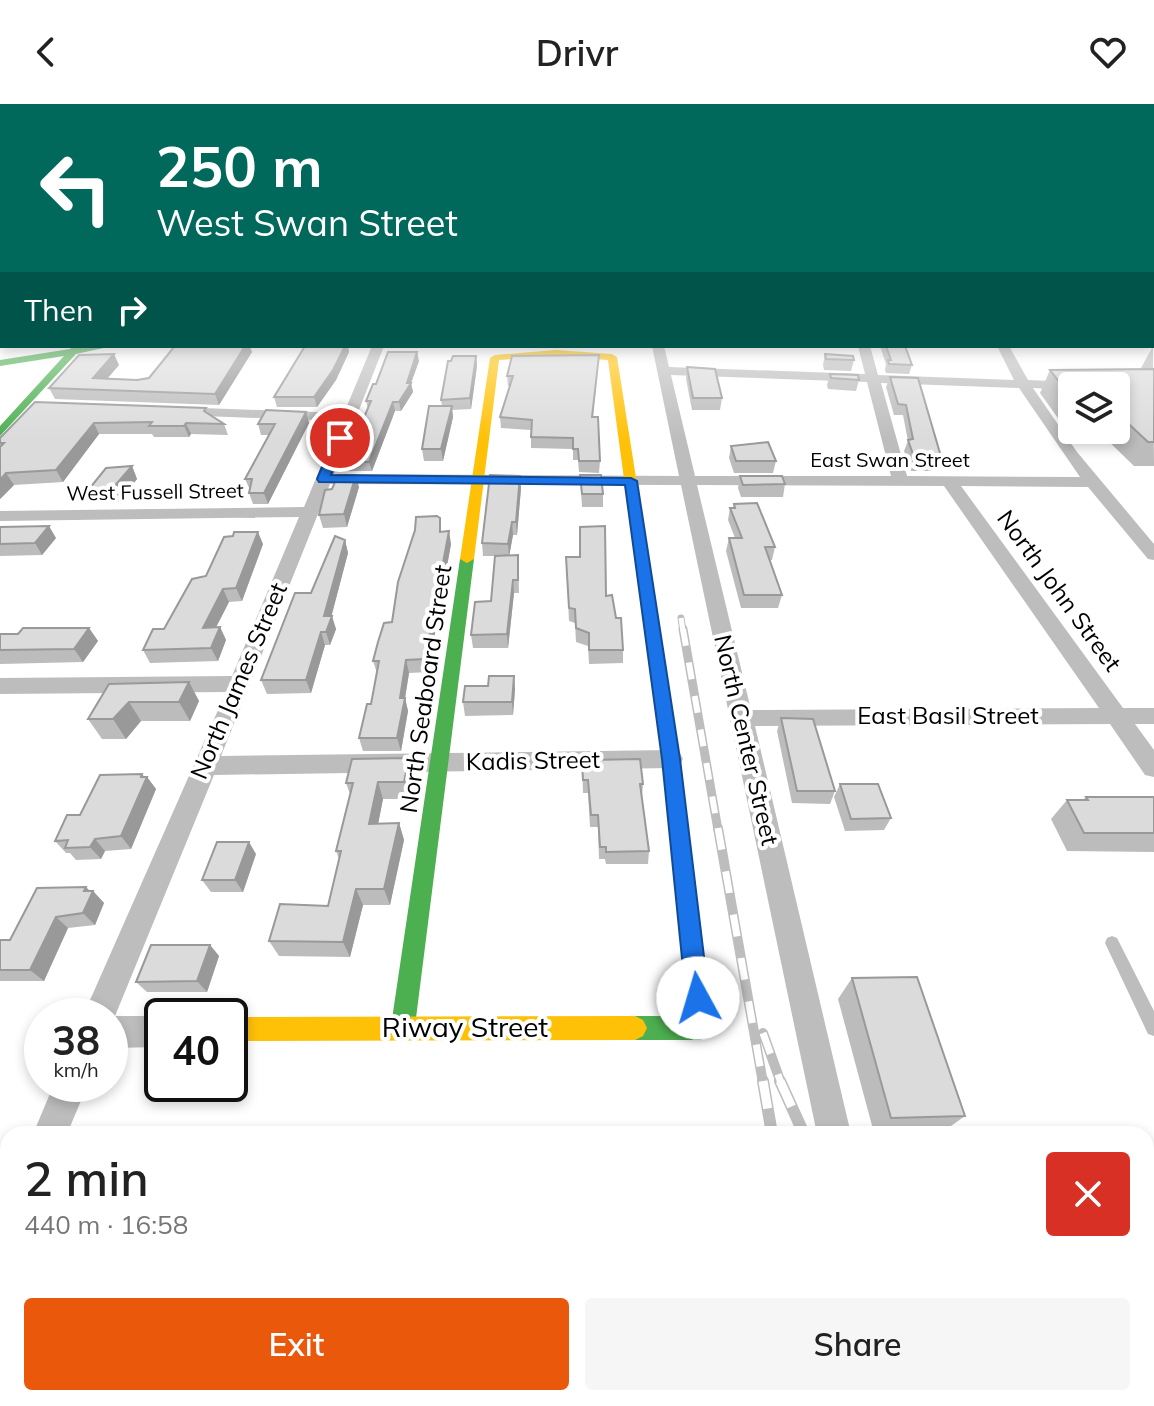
<!DOCTYPE html>
<html lang="en">
<head>
<meta charset="utf-8">
<style>
  body { margin:0; font-family:Mulish,sans-serif; background:#f6f6f6; color:#222; height:100vh; display:flex; flex-direction:column; font-size:30px; white-space:nowrap }
  * { box-sizing:border-box; margin:0 }
  p { font-size:26px; color:#767676 }
  .icon { flex:none; width:44px; height:44px; fill:none; stroke:currentColor; stroke-width:2; stroke-linecap:round; stroke-linejoin:round }
  .map { position:relative; flex:1; overflow:hidden }
  .side { position:absolute; left:0px; top:1022px; width:1154px; height:280px; display:flex; flex-direction:column; background:#fff; border-radius:24px 24px 0 0; box-shadow:0 4px 12px #0003 }
  .side>* { flex:none }
  .top-card { position:absolute; left:0px; top:0px; width:1154px; height:244px; box-shadow:0 4px 12px #0003; background:#00695c; color:#fff; overflow:hidden }
  .tools { position:absolute; left:1058px; top:268px; display:grid; gap:16px }
  .tools a { display:grid; place-items:center; width:72px; height:72px; border-radius:8px; background:#fff; box-shadow:0 4px 12px #0003; font-size:40px }
  .speed { position:absolute; left:24px; top:894px; display:flex; gap:16px; font-size:40px; font-weight:700; text-align:center }
  .speed>* { display:grid; place-content:center; width:104px; height:104px; border-radius:50%; background:#fff; box-shadow:0 4px 12px #0003; line-height:1 }
  .speed small { font-size:20px; font-weight:400 }
  .speed .limit { border:4px solid #111; border-radius:12px; background:#fff; color:#111 }
  .pin { position:absolute; display:grid; place-items:center; width:68px; height:68px; color:#fff; margin:-34px; border:4px solid #fff; border-radius:50%; box-shadow:0 2px 8px #0007 }
  .me { position:absolute; width:88px; margin:-44px; rotate:354deg; stroke-linejoin:round; filter:drop-shadow(0 0 6px #0008) }
  .turn { display:flex; align-items:center; gap:28px; height:168px; padding:0 24px; font-size:36px }
  .turn .icon { width:104px; height:104px; stroke-width:2.5 }
  .turn b { display:block; font-size:56px; line-height:68px }
  .then { display:flex; align-items:center; height:76px; padding:0 24px; background:#0003; gap:16px; font-size:30px }
  .round { display:grid; place-items:center; flex:none; width:84px; height:84px; border-radius:8px; background:#f6f6f6 }
  .summary { display:flex; align-items:center; justify-content:space-between; height:136px; padding:0 24px }
  h1 { font-size:48px; font-weight:600; line-height:60px }
  .primary-button { display:flex; gap:16px; margin-top:auto; padding:16px 24px }
  .primary-button a { flex:1; height:92px; border-radius:8px; background:#ea580c; color:#fff; font-size:32px; font-weight:600; line-height:92px; text-align:center }
  .primary-button a+a { background:#f6f6f6; color:#222 }
  header { display:flex; justify-content:space-between; align-items:center; height:104px; padding:0 24px; background:#fff; font-size:36px; font-weight:600 }
  .map>svg:first-child { display:block }
  .lines { fill:none; stroke-linecap:round; stroke-linejoin:round }
  .lane { fill:#bdbdbd; fill-rule:evenodd }
  .street { fill:#bdbdbd; fill-rule:evenodd }
  .fast { fill:#4caf50; fill-rule:evenodd }
  .slow { fill:#ffc107; fill-rule:evenodd }
  .jam { fill:#c62828; fill-rule:evenodd }
  .rail-far3-casing { stroke:#bdbdbd; stroke-width:7 }
  .rail-far2-casing { stroke:#bdbdbd; stroke-width:9 }
  .rail-far1-casing { stroke:#bdbdbd; stroke-width:10 }
  .rail-casing { stroke:#bdbdbd; stroke-width:12 }
  .rail-far3 { stroke:#fff; stroke-width:5; stroke-dasharray:14; stroke-linecap:butt }
  .rail-far2 { stroke:#fff; stroke-width:6; stroke-dasharray:17; stroke-linecap:butt }
  .rail-far1 { stroke:#fff; stroke-width:7; stroke-dasharray:22; stroke-linecap:butt }
  .rail { stroke:#fff; stroke-width:9; stroke-dasharray:28; stroke-linecap:butt }
  .wall { fill:#bcbcbc; fill-rule:evenodd }
  .shaded-wall { fill:#999 }
  .building { fill:#dbdbdb; stroke:#999; stroke-width:2 }
  .route { fill:#1a73e8; stroke:#114b97; stroke-width:2 }
  .labels { text-anchor:middle; stroke-width:8; stroke-linejoin:round; paint-order:stroke }
  .far-street-label { font-size:20px; fill:#000; stroke:#fff }
  .street-label { font-size:24px; fill:#000; stroke:#fff }
  .near-street-label { font-size:28px; fill:#000; stroke:#fff }
</style>
</head>
<body>
<header><svg class="icon" aria-label="back" viewBox="0 0 24 24"><path d="M15 5l-7 7 7 7"/></svg>Drivr<svg class="icon" aria-label="heart" viewBox="0 0 24 24"><path d="M12 20l-8-8c-3-5 5-10 8-4 3-6 11-1 8 4z"/></svg></header>
<div class="map">
<svg width="1154" height="1302" viewBox="0 0 1154 1302">
  <rect width="100%" height="100%" fill="#fff"/>
  <g class="lines">
    <path class="lane" d="M 1152,225 L 1154,225 L 1154,229 L 1152,229 Z
      M 1112,832 L 1117,834 L 1154,907 L 1154,932 L 1148,930 L 1105,839 L 1107,834 Z"/>
    <path class="street" d="M 372,242 L 384,242 L 334,370 L 679,372 L 652,242 L 664,242 L 669,263 L 865,270 L 858,242 L 870,242 L 878,271 L 1014,276 L 997,242 L 1009,242 L 1028,276 L 1076,278 L 1083,282 L 1072,282 L 1072,286 L 1033,284 L 1077,348 L 1154,440 L 1154,456 L 1148,455 L 1088,383 L 961,382 L 1123,604 L 1154,604 L 1154,620 L 1135,620 L 1154,646 L 1154,673 L 1145,671 L 1110,620 L 755,622 L 851,1030 L 817,1030 L 681,381 L 330,380 L 221,652 L 671,646 L 680,649 L 683,655 L 680,661 L 671,664 L 214,671 L 115,912 L 164,912 L 162,943 L 110,944 L 110,912 L 83,912 L 226,588 L 0,590 L 0,574 L 232,572 L 299,413 L 0,417 L 0,407 L 304,403 L 340,317 L 175,311 L 168,307 L 175,303 L 344,309 ZM 671,271 L 867,278 L 891,372 L 695,372 ZM 881,279 L 1019,284 L 1080,373 L 907,372 ZM 697,381 L 944,382 L 1099,604 L 751,606 Z
      M 54,980 L 88,980 L 67,1030 L 33,1030 Z
      M 8,1114 L 8,1168 L 0,1171 L 0,1117 Z
      M 871,1294 L 913,1294 L 915,1302 L 873,1302 Z"/>
    <path class="fast" d="M 0,227 L 2,227 L 2,233 L 0,233 Z
      M 73,242 L 113,242 L 76,250 L 0,332 L 0,322 L 64,252 L 0,262 L 0,256 L 70,245 Z
      M 467,451 L 474,455 L 415,922 L 411,930 L 403,934 L 395,930 L 391,922 L 460,455 Z
      M 642,453 L 649,457 L 680,655 L 713,924 L 709,932 L 701,936 L 635,936 L 627,932 L 623,924 L 627,916 L 635,912 L 688,912 L 662,655 L 635,457 Z"/>
    <path class="slow" d="M 556,246 L 612,250 L 617,253 L 649,457 L 647,460 L 637,460 L 635,457 L 608,256 L 556,252 L 499,256 L 474,455 L 467,459 L 460,455 L 490,254 L 495,251 Z
      M 635,912 L 643,916 L 647,924 L 643,932 L 635,936 L 230,937 L 230,913 Z"/>
    <path class="jam" d="M 1152,231 L 1154,232 L 1154,238 L 1152,237 Z"/>
    <g class="rail-far3-casing">
      <path id="rail-far3" d="M 681,514 L 683,527"/>
    </g>
    <g class="rail-far2-casing">
      <path id="rail-far2" d="M 683,525 L 718,726"/>
    </g>
    <g class="rail-far1-casing">
      <path id="rail-far1" d="M 718,724 L 763,979
        M 763,929 L 781,979"/>
    </g>
    <g class="rail-casing">
      <path id="rail" d="M 763,977 L 772,1030
        M 780,977 L 804,1030
        M 0,1078 L 8,1082
        M 345,1294 L 356,1302
        M 819,1294 L 820,1302
        M 999,1294 L 1006,1302"/>
    </g>
    <use href="#rail-far3" class="rail-far3"/>
    <use href="#rail-far2" class="rail-far2"/>
    <use href="#rail-far1" class="rail-far1"/>
    <use href="#rail" class="rail"/>
  </g>
  <path class="wall" d="M 1152,152 L 1154,152 L 1154,210 L 1152,208 Z
    M 305,242 L 348,242 L 349,248 L 336,276 L 317,303 L 277,303 L 274,293 Z
    M 880,242 L 905,242 L 912,261 L 909,270 L 886,269 L 885,266 L 886,260 Z
    M 1153,242 L 1154,362 L 1134,362 L 1101,330 L 1070,331 L 1040,289 L 1050,266 L 1142,265 L 1141,264 ZM 1072,282 L 1116,282 L 1116,326 L 1072,326 Z
    M 252,248 L 219,301 L 55,295 L 49,284 L 119,261 L 107,275 L 137,276 Z
    M 825,250 L 854,256 L 851,267 L 824,266 L 823,261 Z
    M 476,252 L 477,262 L 471,305 L 452,306 L 453,313 L 443,357 L 424,357 L 422,345 L 442,302 L 441,296 Z
    M 419,257 L 411,279 L 413,288 L 401,307 L 395,307 L 372,367 L 347,367 L 345,358 L 368,305 L 366,297 L 376,280 Z
    M 598,262 L 593,313 L 600,357 L 599,369 L 579,368 L 578,356 L 573,356 L 573,345 L 531,344 L 531,326 L 501,324 L 500,313 L 510,282 L 508,282 L 507,272 Z
    M 687,263 L 722,294 L 720,306 L 692,306 L 686,275 Z
    M 830,270 L 859,276 L 856,287 L 828,285 L 827,281 Z
    M 890,273 L 942,356 L 938,367 L 911,367 L 904,347 L 908,337 L 903,311 L 894,311 L 886,283 Z
    M 35,298 L 208,310 L 224,320 L 228,331 L 191,330 L 189,333 L 154,333 L 152,330 L 99,330 L 63,378 L 14,381 L 0,395 L 0,334 Z
    M 306,308 L 309,319 L 268,400 L 253,400 L 249,389 L 250,386 L 245,375 L 269,331 L 261,331 L 258,320 Z
    M 731,342 L 776,357 L 773,369 L 734,369 L 729,354 Z
    M 132,362 L 137,375 L 119,398 L 96,398 L 89,385 Z
    M 580,371 L 603,390 L 603,403 L 582,403 Z
    M 740,372 L 785,380 L 783,393 L 741,393 L 738,384 Z
    M 359,383 L 347,423 L 323,424 L 319,411 L 332,385 Z
    M 521,384 L 517,431 L 513,431 L 509,452 L 518,451 L 519,489 L 514,489 L 508,544 L 473,544 L 471,531 L 491,497 L 495,452 L 483,452 L 482,439 Z
    M 734,400 L 775,443 L 772,456 L 770,456 L 782,491 L 778,504 L 741,504 L 726,447 L 729,434 L 735,434 L 728,416 L 730,404 L 733,404 Z
    M 0,423 L 56,434 L 42,451 L 0,452 Z
    M 442,428 L 451,440 L 428,568 L 409,569 L 405,594 L 408,607 L 401,647 L 363,647 L 359,634 L 371,600 L 377,569 L 373,557 Z
    M 345,436 L 348,449 L 331,512 L 336,525 L 330,541 L 325,541 L 311,589 L 267,590 L 261,576 L 311,489 Z
    M 263,440 L 242,497 L 229,498 L 216,523 L 220,523 L 226,536 L 218,557 L 150,559 L 143,546 L 164,525 L 206,472 Z
    M 566,453 L 606,492 L 623,546 L 623,559 L 589,560 L 588,542 L 576,538 L 575,519 L 569,517 Z
    M 89,524 L 98,537 L 83,558 L 0,560 L 0,530 Z
    M 514,572 L 515,585 L 513,611 L 465,612 L 463,598 L 488,582 Z
    M 189,578 L 199,597 L 190,617 L 141,617 L 126,635 L 102,635 L 88,615 L 109,580 Z
    M 781,614 L 835,687 L 830,700 L 792,699 L 777,627 Z
    M 582,659 L 643,680 L 642,692 L 649,747 L 648,760 L 606,760 L 605,755 L 599,755 L 598,723 L 590,723 L 588,689 L 583,689 Z
    M 413,671 L 409,695 L 383,695 L 378,719 L 399,719 L 404,736 L 390,801 L 363,801 L 350,853 L 279,852 L 269,837 L 328,802 L 339,755 L 336,747 L 350,690 L 346,679 Z
    M 144,673 L 147,673 L 156,685 L 131,745 L 105,747 L 101,755 L 76,756 L 70,749 L 66,749 L 55,737 L 80,711 Z
    M 840,680 L 891,714 L 884,726 L 845,727 L 834,693 Z
    M 1086,693 L 1154,693 L 1154,748 L 1067,747 L 1051,715 L 1067,696 L 1083,696 Z
    M 256,750 L 243,788 L 211,788 L 202,776 Z
    M 90,787 L 93,787 L 104,799 L 95,821 L 68,824 L 44,877 L 0,877 L 0,836 L 10,836 Z
    M 210,841 L 219,852 L 207,888 L 147,888 L 136,878 Z
    M 852,874 L 965,1012 L 944,1027 L 874,1029 L 838,895 Z"/>
  <path class="shaded-wall" d="M 245,242 L 250,242 L 252,248 L 219,301 L 215,290 Z
    M 345,242 L 348,242 L 349,248 L 336,276 L 317,303 L 314,293 Z
    M 417,248 L 419,257 L 411,279 L 413,288 L 401,307 L 399,298 L 407,279 Z
    M 114,250 L 119,261 L 98,285 L 93,274 Z
    M 476,252 L 477,262 L 471,305 L 470,294 Z
    M 393,298 L 395,307 L 372,367 L 369,358 Z
    M 452,302 L 453,313 L 443,357 L 441,345 Z
    M 306,308 L 309,319 L 268,400 L 264,389 Z
    M 94,319 L 99,330 L 63,378 L 56,366 Z
    M 186,319 L 191,330 L 189,333 L 184,322 Z
    M 132,362 L 137,375 L 119,398 L 112,385 Z
    M 6,369 L 14,381 L 0,395 L 0,376 Z
    M 356,371 L 359,383 L 347,423 L 344,410 Z
    M 520,372 L 521,384 L 517,431 L 516,418 Z
    M 512,418 L 513,431 L 509,453 L 508,440 Z
    M 49,422 L 56,434 L 42,451 L 35,439 Z
    M 449,427 L 451,440 L 428,568 L 425,555 Z
    M 258,428 L 263,440 L 242,497 L 236,484 Z
    M 345,436 L 348,449 L 331,514 L 332,512 L 336,525 L 330,541 L 326,528 L 324,512 Z
    M 513,476 L 514,489 L 508,544 L 507,530 Z
    M 223,485 L 229,498 L 209,537 L 203,524 Z
    M 220,523 L 226,536 L 218,557 L 211,544 Z
    M 89,524 L 98,537 L 83,558 L 74,545 Z
    M 321,528 L 325,541 L 311,589 L 306,576 Z
    M 406,556 L 409,569 L 405,594 L 408,607 L 401,647 L 397,634 L 400,594 Z
    M 514,572 L 515,585 L 513,611 L 512,598 Z
    M 189,578 L 199,597 L 190,617 L 179,598 Z
    M 129,598 L 141,617 L 126,635 L 113,615 Z
    M 409,654 L 413,671 L 409,695 L 404,678 Z
    M 142,670 L 146,675 L 147,673 L 156,685 L 131,745 L 121,732 Z
    M 378,678 L 383,695 L 375,736 L 369,720 Z
    M 399,719 L 404,736 L 390,801 L 384,785 Z
    M 95,735 L 105,747 L 101,755 L 90,743 Z
    M 249,738 L 256,750 L 243,788 L 235,776 Z
    M 86,783 L 92,789 L 93,787 L 104,799 L 95,821 L 83,809 L 84,787 Z
    M 356,785 L 363,801 L 350,853 L 343,838 Z
    M 56,813 L 68,824 L 44,877 L 30,866 Z
    M 210,841 L 219,852 L 207,888 L 197,877 Z"/>
  <path class="building" d="M 1152,152 L 1154,152 L 1154,183 L 1152,181 Z
    M 222,242 L 245,242 L 215,290 L 49,284 L 79,251 L 114,250 L 93,274 L 137,276 L 149,274 L 174,243 Z
    M 305,242 L 345,242 L 333,266 L 314,293 L 274,293 Z
    M 886,242 L 905,242 L 912,261 L 889,260 L 888,256 L 891,256 Z
    M 388,248 L 417,248 L 407,279 L 411,279 L 399,298 L 393,298 L 369,358 L 345,358 L 371,297 L 366,297 L 373,280 L 376,280 Z
    M 825,250 L 853,252 L 854,256 L 826,255 Z
    M 599,251 L 592,313 L 598,313 L 600,357 L 579,357 L 578,345 L 573,345 L 573,334 L 531,333 L 532,316 L 500,313 L 513,272 L 507,272 L 512,252 Z
    M 453,252 L 476,252 L 470,294 L 441,296 L 448,257 L 451,257 Z
    M 687,263 L 715,265 L 722,294 L 693,294 Z
    M 1154,265 L 1154,338 L 1148,338 L 1116,308 L 1116,282 L 1072,282 L 1072,294 L 1050,266 Z
    M 830,270 L 858,271 L 859,276 L 831,274 Z
    M 890,273 L 918,274 L 942,356 L 915,356 L 908,336 L 913,335 L 906,301 L 898,300 Z
    M 35,298 L 206,304 L 204,307 L 224,320 L 186,319 L 184,322 L 149,322 L 152,318 L 94,319 L 56,366 L 6,369 L 0,376 L 0,343 L 4,339 L 0,339 L 0,334 Z
    M 429,302 L 452,302 L 441,345 L 422,345 Z
    M 266,306 L 306,308 L 264,389 L 249,389 L 252,375 L 245,375 L 275,320 L 258,320 Z
    M 768,338 L 776,357 L 736,357 L 731,342 Z
    M 132,362 L 112,385 L 89,385 L 106,364 Z
    M 338,371 L 356,371 L 344,410 L 319,411 L 325,386 L 332,385 Z
    M 490,371 L 520,372 L 516,418 L 512,418 L 508,440 L 482,439 Z
    M 580,371 L 601,371 L 603,390 L 582,390 Z
    M 740,372 L 782,372 L 785,380 L 743,381 Z
    M 757,399 L 775,443 L 765,443 L 782,491 L 744,491 L 729,434 L 742,434 L 730,404 L 735,404 L 734,400 Z
    M 437,412 L 440,414 L 440,428 L 449,427 L 425,555 L 406,556 L 400,594 L 405,594 L 397,634 L 359,634 L 367,600 L 371,600 L 379,557 L 373,557 L 378,538 L 384,519 L 392,518 L 398,478 L 415,426 L 416,413 Z
    M 49,422 L 35,439 L 0,440 L 0,423 Z
    M 605,422 L 606,492 L 612,491 L 616,514 L 621,514 L 623,546 L 589,546 L 589,529 L 576,524 L 575,505 L 569,504 L 566,453 L 580,453 L 580,423 Z
    M 234,428 L 258,428 L 236,484 L 223,485 L 203,524 L 220,523 L 211,544 L 143,546 L 153,525 L 164,525 L 192,475 L 206,472 L 224,433 L 233,432 Z
    M 335,432 L 345,436 L 324,512 L 332,512 L 326,528 L 321,528 L 306,576 L 261,576 L 295,489 L 311,489 Z
    M 518,451 L 518,476 L 513,476 L 507,530 L 471,531 L 475,498 L 491,497 L 495,452 Z
    M 23,524 L 89,524 L 74,545 L 0,546 L 0,530 L 18,530 Z
    M 489,572 L 514,572 L 512,598 L 463,598 L 465,582 L 488,582 Z
    M 189,578 L 179,598 L 129,598 L 113,615 L 88,615 L 109,580 Z
    M 781,614 L 813,615 L 835,687 L 797,687 Z
    M 409,654 L 404,678 L 378,678 L 369,720 L 399,719 L 384,785 L 356,785 L 343,838 L 269,837 L 280,800 L 328,802 L 341,747 L 336,747 L 353,679 L 346,679 L 352,655 Z
    M 640,655 L 643,680 L 640,680 L 649,747 L 606,748 L 606,743 L 600,743 L 598,711 L 591,711 L 588,676 L 583,676 L 582,659 L 591,659 L 591,656 Z
    M 142,670 L 141,673 L 147,673 L 121,732 L 95,735 L 90,743 L 65,744 L 68,736 L 55,737 L 67,711 L 80,711 L 100,671 Z
    M 840,680 L 878,680 L 891,714 L 851,715 Z
    M 1086,693 L 1154,693 L 1154,729 L 1084,729 L 1067,696 L 1088,696 Z
    M 217,738 L 249,738 L 235,776 L 202,776 Z
    M 86,783 L 84,787 L 93,787 L 83,809 L 56,813 L 30,866 L 0,866 L 0,836 L 10,836 L 37,784 Z
    M 151,841 L 210,841 L 197,877 L 136,878 Z
    M 917,873 L 965,1012 L 891,1014 L 852,874 Z"/>
  <linearGradient id="sky" x2="0" y2="1"><stop stop-color="#95b6d6"/><stop offset="0.45" stop-color="#fff"/><stop offset="1" stop-color="#fff" stop-opacity="0"/></linearGradient>
  <rect width="1154" height="335" fill="url(#sky)"/>
  <path class="route" d="M 340,330 L 346,334 L 331,371 L 631,374 L 637,377 L 680,655 L 709,894 L 706,902 L 698,905 L 689,902 L 686,894 L 662,655 L 625,381 L 319,378 L 317,375 L 334,334 Z"/>
  <g class="labels">
    <g class="far-street-label">
      <text x="890" y="363">East Swan Street</text>
      <text transform="translate(155 388) rotate(-1)" y="7">West Fussell Street</text>
    </g>
    <g class="street-label">
      <text transform="translate(1059 487) rotate(54)" y="8">North John Street</text>
      <text transform="translate(239 577) rotate(-67)" y="8">North James Street</text>
      <text transform="translate(426 585) rotate(-82)" y="8">North Seaboard Street</text>
      <text x="948" y="620">East Basil Street</text>
      <text transform="translate(746 636) rotate(77)" y="8">North Center Street</text>
      <text transform="translate(533 657) rotate(-1)" y="8">Kadis Street</text>
    </g>
    <g class="near-street-label">
      <text x="465" y="933">Riway Street</text>
    </g>
  </g>
</svg>
<div class="tools">
<a><svg class="icon" aria-label="layers" viewBox="0 0 24 24"><path d="M12 4l9 5-9 5-9-5zM3 14l9 5 9-5"/></svg></a>
</div>
<div class="speed"><div>38<small>km/h</small></div><div class="limit">40</div></div>
<div class="pin" style="left:340px;top:334px;background:#d93025"><svg class="icon" aria-label="arrive" viewBox="0 0 24 24"><path d="M6 21V4h12l-3 4 3 4H6"/></svg></div>
<svg class="me" style="left:698px;top:894px" viewBox="-20 -20 40 40"><circle r="19" fill="#fff"/><path d="M0-13L10 11 0 6-10 11z" fill="#1a73e8"/></svg>
<div class="top-card">
<div class="turn"><svg class="icon" aria-label="left" viewBox="0 0 24 24"><path d="M17 20v-9H6M10 6l-5 5 5 5"/></svg><div><b>250 m</b>West Swan Street</div></div>
<div class="then">Then<svg class="icon" aria-label="right" viewBox="0 0 24 24"><path d="M7 20v-9h11M14 6l5 5-5 5"/></svg></div>
</div>
<section class="side">
<div class="summary"><div><h1>2 min</h1><p>440 m · 16:58</p></div><a class="round" style="background:#d93025;color:#fff"><svg class="icon" aria-label="close" viewBox="0 0 24 24"><path d="M6 6l12 12M18 6L6 18"/></svg></a></div>
<div class="primary-button"><a>Exit</a><a>Share</a></div>
</section>
</div>
</body>
</html>
